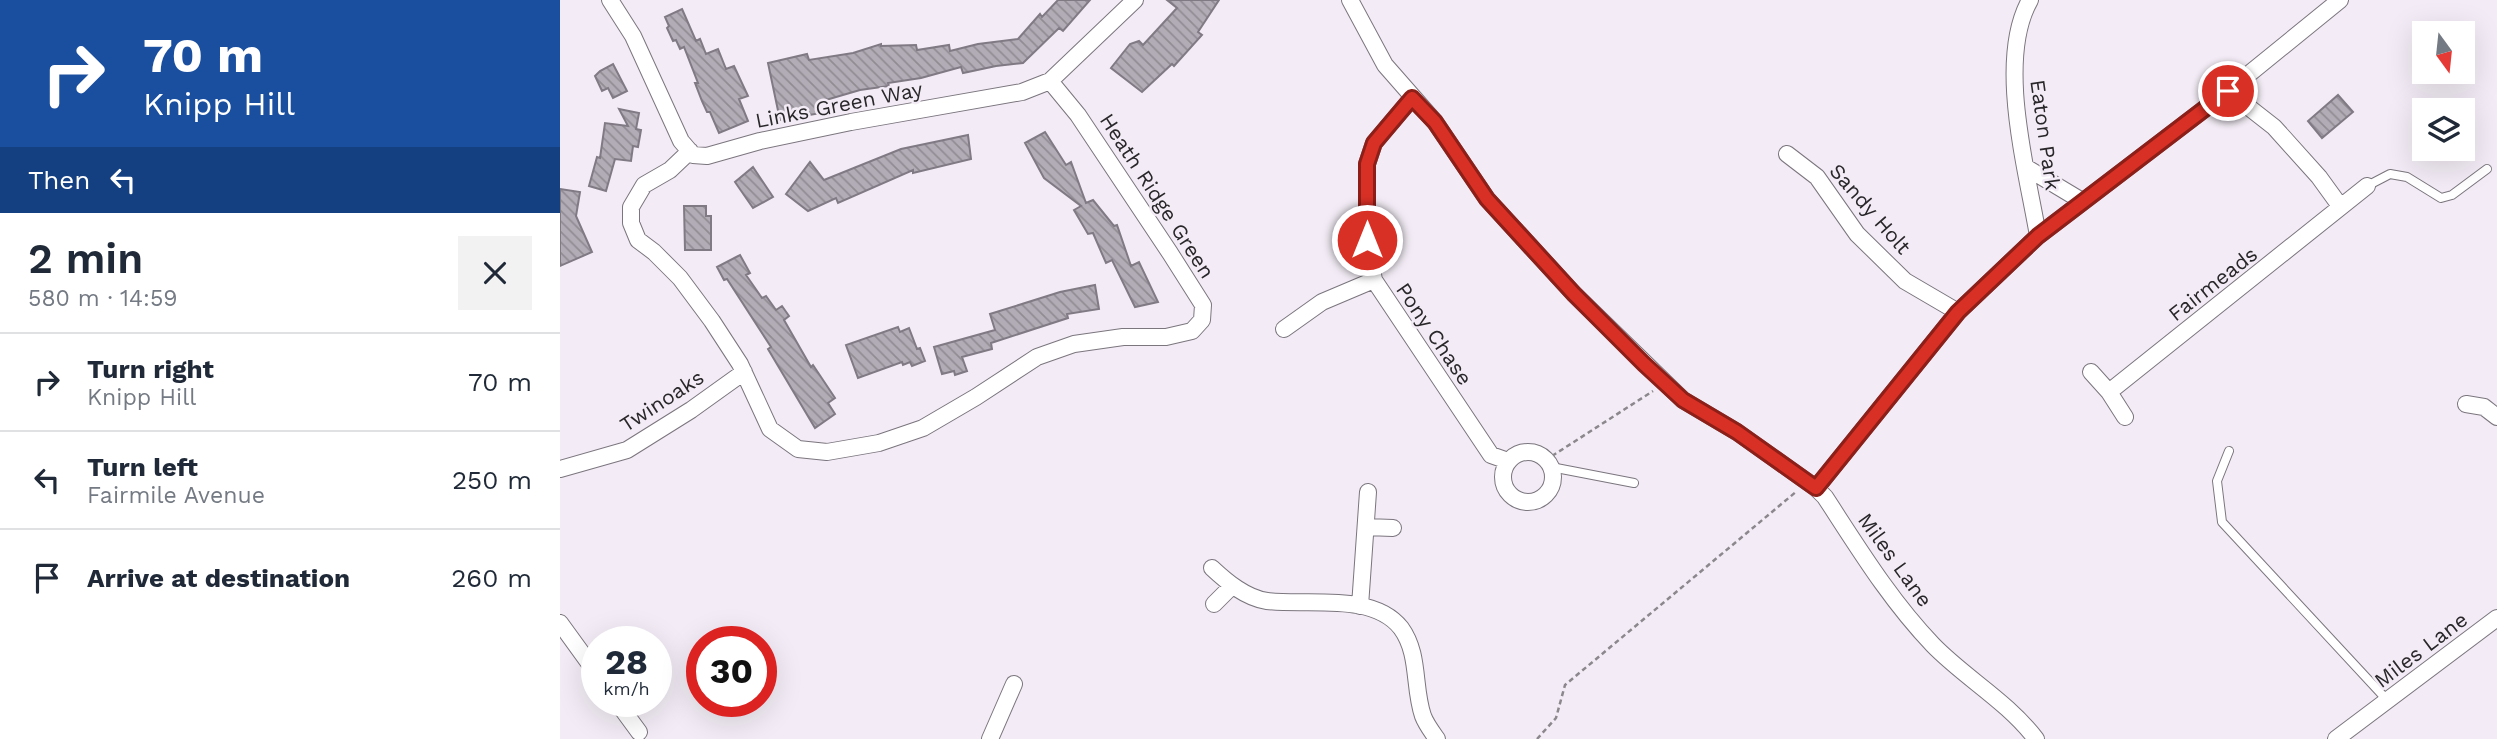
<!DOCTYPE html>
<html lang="en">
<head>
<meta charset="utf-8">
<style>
  body { margin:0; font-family:"Work Sans",sans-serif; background:#f2f2f3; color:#1f2937; height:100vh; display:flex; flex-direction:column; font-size:26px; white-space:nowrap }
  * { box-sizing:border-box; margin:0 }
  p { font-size:23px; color:#747a83 }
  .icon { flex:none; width:38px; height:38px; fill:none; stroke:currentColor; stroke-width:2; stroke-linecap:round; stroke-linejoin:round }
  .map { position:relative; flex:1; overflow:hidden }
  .details { display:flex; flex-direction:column; background:#fff; width:560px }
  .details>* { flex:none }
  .guide { background:#1a4fa0; color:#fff; overflow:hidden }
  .needle { width:46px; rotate:165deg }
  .tools { position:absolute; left:1852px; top:21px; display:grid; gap:14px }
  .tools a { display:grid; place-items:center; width:63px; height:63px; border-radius:0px; background:#fff; box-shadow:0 7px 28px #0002; font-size:35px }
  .speed { position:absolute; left:21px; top:626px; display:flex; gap:14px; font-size:35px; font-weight:700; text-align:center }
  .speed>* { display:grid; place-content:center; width:91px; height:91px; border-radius:50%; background:#fff; box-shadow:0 7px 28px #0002; line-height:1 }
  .speed small { font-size:18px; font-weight:400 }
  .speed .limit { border:10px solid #d22; background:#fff; color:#111 }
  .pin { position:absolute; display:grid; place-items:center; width:60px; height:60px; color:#fff; margin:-30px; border:4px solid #fff; border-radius:50%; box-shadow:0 2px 7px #0007 }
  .me { position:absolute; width:77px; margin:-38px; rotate:0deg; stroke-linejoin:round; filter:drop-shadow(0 0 5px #0008) }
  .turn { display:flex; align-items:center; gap:24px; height:147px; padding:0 28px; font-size:32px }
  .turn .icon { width:91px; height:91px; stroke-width:2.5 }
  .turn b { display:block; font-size:49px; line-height:60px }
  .then { display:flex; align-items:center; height:66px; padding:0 28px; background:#0003; gap:14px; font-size:26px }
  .round { display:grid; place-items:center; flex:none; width:74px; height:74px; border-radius:0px; background:#f2f2f3 }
  .head { display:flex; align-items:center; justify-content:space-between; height:119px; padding:0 28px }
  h1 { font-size:42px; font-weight:600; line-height:52px }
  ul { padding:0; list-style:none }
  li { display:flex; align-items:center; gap:21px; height:98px; padding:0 28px; border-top:2px solid #e0e1e3 }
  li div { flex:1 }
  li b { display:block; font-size:26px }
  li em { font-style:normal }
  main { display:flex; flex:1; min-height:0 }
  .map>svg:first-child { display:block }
  .building { fill:url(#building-back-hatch); stroke:#807a84; stroke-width:2 }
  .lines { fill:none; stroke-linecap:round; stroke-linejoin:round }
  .lane-casing { stroke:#7b757e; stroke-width:10 }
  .street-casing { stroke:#7b757e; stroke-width:18 }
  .path { stroke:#8b878d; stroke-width:2.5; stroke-dasharray:5 3.5; stroke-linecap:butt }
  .lane { stroke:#fff; stroke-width:8 }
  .street { stroke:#fff; stroke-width:16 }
  .route-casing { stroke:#8d1f18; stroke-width:18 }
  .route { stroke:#d93025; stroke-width:12 }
  .labels { text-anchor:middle; stroke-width:5; stroke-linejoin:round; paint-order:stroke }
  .street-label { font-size:21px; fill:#29272a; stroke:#f3ecf6 }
</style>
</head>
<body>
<main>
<section class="details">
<div class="guide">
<div class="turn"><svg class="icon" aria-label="right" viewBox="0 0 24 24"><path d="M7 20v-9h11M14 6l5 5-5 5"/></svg><div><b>70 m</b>Knipp Hill</div></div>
<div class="then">Then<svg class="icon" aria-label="left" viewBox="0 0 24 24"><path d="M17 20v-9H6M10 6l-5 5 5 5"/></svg></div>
</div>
<div class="head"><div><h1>2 min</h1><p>580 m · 14:59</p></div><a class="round"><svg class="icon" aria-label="close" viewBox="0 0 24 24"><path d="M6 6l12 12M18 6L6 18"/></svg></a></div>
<ul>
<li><svg class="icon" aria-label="right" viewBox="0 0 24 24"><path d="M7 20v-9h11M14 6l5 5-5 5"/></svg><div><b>Turn right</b><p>Knipp Hill</p></div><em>70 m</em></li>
<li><svg class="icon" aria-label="left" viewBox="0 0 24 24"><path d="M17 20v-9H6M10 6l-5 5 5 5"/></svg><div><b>Turn left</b><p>Fairmile Avenue</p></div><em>250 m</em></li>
<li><svg class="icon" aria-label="arrive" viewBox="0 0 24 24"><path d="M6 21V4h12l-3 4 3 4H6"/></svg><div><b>Arrive at destination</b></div><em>260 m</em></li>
</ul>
</section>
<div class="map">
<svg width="1937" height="739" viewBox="0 0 1937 739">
  <defs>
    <pattern id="building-back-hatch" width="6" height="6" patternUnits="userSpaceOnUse" patternTransform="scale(1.75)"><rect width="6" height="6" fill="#b2acb6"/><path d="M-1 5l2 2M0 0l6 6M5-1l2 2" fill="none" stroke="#918c94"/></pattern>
  </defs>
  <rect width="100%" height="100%" fill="#f3ecf6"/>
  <path class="building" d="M 498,0 L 530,0 L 503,31 L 499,28 L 463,63 L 436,66 L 403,73 L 401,67 L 361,78 L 328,83 L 329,86 L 300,90 L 259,102 L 261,113 L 220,120 L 208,63 L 247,54 L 249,60 L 293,53 L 321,44 L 321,46 L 356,45 L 357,50 L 389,45 L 390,51 L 418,44 L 458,39 L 480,14 L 482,17 Z
    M 607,0 L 659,0 L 638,32 L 642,35 L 614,66 L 612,64 L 582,92 L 551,68 L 570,44 L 579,41 L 583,45 L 617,8 Z
    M 122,9 L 136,41 L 140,39 L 146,54 L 158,49 L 166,69 L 174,66 L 188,96 L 179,99 L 188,121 L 159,133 L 150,112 L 147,112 L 142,101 L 135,83 L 138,83 L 124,47 L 120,49 L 116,40 L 113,41 L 107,28 L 109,26 L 105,17 Z
    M 53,64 L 67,91 L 53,98 L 48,88 L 42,91 L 35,76 L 40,71 Z
    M 1778,95 L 1793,112 L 1762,138 L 1748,121 Z
    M 59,109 L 79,113 L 76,129 L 81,130 L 78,147 L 73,146 L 71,161 L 55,159 L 46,191 L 29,186 L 37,157 L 40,158 L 45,123 L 68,126 Z
    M 485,132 L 506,165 L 511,162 L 526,203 L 533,200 L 554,226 L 557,225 L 571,266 L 579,262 L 598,302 L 575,307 L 552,260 L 546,263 L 533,233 L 528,234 L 514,210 L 521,206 L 484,178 L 465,143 Z
    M 408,135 L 411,159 L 353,173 L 353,170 L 278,203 L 276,198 L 248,211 L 226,194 L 250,162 L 264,180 L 341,149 Z
    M 193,167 L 213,197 L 193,208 L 175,182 Z
    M 0,189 L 20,192 L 16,216 L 32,252 L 0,266 Z
    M 124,206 L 146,206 L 146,216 L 151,216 L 151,250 L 125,250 Z
    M 180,255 L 190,273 L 186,275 L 202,298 L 206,296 L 216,310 L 222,306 L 229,316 L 224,320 L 251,367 L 253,365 L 275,398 L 268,403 L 275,414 L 255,428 L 208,349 L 211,347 L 167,279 L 164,280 L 157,267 Z
    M 535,285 L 539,309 L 507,314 L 508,318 L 431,343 L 432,349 L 402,357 L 407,371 L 395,375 L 394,371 L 382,374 L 374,347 L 435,330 L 430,314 L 500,292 Z
    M 338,327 L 340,332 L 349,328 L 357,349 L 360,348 L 365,361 L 352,366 L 350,362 L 343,365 L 342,362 L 298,378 L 286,345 Z"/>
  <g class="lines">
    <g class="lane-casing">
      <path id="lane" d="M 1807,186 L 1830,174 L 1847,177 L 1881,198 L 1892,195 L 1927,169
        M 1669,451 L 1657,481 L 1662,522 L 1828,701
        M 991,467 L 1074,483"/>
    </g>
    <g class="street-casing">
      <path id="street" d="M 50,0 L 73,36 L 121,141 L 133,155 L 147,156 L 200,141 L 291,122 L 462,92 L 490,81 L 575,0
        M 790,0 L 825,65 L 875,122 L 927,199 L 1014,294 L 1123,400 L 1177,432 L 1256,488 L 1265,497 C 1299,549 1330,600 1373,645 C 1405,678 1447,701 1476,739
        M 1470,0 C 1436,60 1467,170 1478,236
        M 1668,91 L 1714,127 L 1759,177 L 1780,206
        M 852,98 L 814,143 L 807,164 L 807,240 L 814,280 L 931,455 L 948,461
        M 130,151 L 110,170 L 84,185 L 71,207 L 71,223 L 78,240 L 94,252 L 120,278 L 152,321 L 180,364 L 210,429 L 238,449 L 267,452 L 319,443 L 363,428 L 416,397 L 477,357 L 514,344 L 563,337 L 606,337 L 632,331 L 642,320 L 643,305 L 610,253 L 518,115 L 490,81
        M 1227,154 L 1257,177 L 1297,234 L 1345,281 L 1398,312
        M 1467,168 L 1522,201
        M 724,329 L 762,302 L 814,280
        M 1531,372 L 1549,392 L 1565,417
        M 1549,392 L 1807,186
        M 1906,404 L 1924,407 L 1937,417
        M943 477a25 25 0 1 1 50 0a25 25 0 1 1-50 0Z
        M 0,469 L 67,450 L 131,410 L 184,372
        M 1256,488 L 1398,312 L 1478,236 L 1668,91 L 1780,0
        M 806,527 L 833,528
        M 652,568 C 667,582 686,598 707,601 C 747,606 813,592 841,628 C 860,654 853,687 863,716 C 866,724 872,732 877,739
        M 654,604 L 672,586
        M 800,606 L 808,492
        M 0,623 L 37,674
        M 57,702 L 79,732
        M 430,739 L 454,684
        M 1776,739 L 1937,618"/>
    </g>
    <path class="path" d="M 992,456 L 1093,391
      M 977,739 L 996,718 L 1005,685 L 1237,491"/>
    <use href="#lane" class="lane"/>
    <use href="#street" class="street"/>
  </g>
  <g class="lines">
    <g class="route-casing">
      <path id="route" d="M 807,240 L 807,164 L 814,143 L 852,98 L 875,122 L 927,199 L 1014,294 L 1084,364 L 1123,400 L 1177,432 L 1256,488 L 1398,312 L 1478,236 L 1668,91"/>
    </g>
    <use href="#route" class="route"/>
  </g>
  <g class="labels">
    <g class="street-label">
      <text transform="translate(279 105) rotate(-11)" y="7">Links Green Way</text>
      <text transform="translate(1485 135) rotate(82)" y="7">Eaton Park</text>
      <text transform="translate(597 196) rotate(57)" y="7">Heath Ridge Green</text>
      <text transform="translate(1310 209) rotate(49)" y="7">Sandy Holt</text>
      <text transform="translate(1653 284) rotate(-38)" y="7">Fairmeads</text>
      <text transform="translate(874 334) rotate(56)" y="7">Pony Chase</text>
      <text transform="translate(102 401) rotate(-33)" y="7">Twinoaks</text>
      <text transform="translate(1335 560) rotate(54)" y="7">Miles Lane</text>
      <text transform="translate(1861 650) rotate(-37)" y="7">Miles Lane</text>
    </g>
  </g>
</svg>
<div class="tools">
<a><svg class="needle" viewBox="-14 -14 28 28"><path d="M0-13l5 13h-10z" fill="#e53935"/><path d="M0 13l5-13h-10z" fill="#747a83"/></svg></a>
<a><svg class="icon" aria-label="layers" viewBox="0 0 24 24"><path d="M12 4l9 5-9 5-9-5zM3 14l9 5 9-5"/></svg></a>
</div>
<div class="speed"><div>28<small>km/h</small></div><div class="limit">30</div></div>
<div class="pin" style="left:1668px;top:91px;background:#d93025"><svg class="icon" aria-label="arrive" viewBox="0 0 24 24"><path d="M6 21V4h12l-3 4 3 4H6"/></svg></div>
<svg class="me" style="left:807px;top:240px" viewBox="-20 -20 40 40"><circle r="17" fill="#d93025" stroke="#fff" stroke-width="3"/><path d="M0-11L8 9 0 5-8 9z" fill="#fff"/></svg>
</div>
</main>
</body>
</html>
